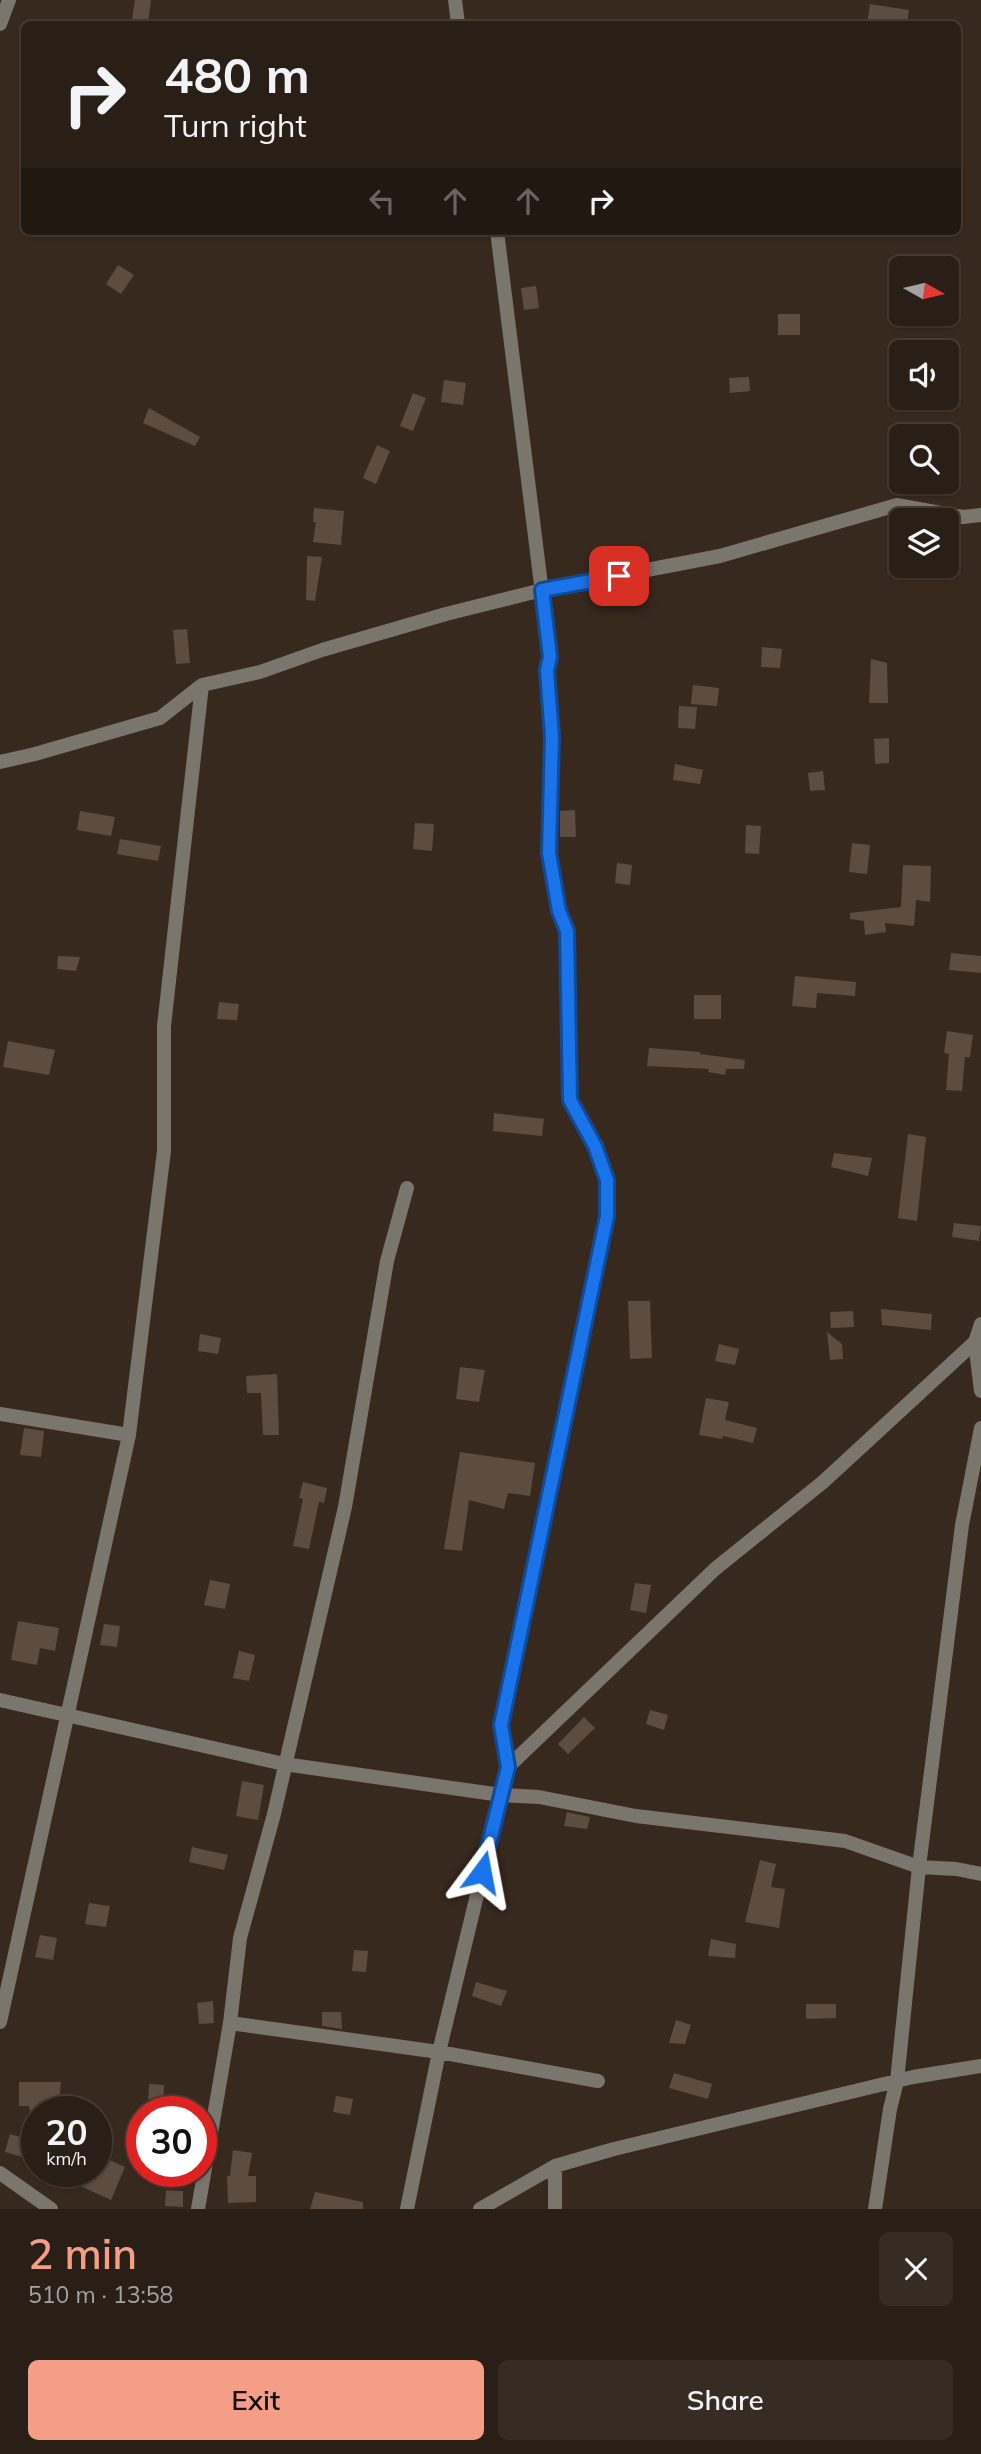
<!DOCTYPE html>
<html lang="en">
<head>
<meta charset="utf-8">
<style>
  body { margin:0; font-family:Mulish,sans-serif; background:#362c23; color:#f1f3f6; height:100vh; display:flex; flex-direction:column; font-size:26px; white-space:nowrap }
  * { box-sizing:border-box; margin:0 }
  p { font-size:23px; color:#a5a2a1 }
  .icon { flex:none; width:38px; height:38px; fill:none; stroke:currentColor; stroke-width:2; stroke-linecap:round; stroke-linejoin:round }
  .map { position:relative; height:2209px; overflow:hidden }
  .sheet { display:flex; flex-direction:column; background:#2a1f16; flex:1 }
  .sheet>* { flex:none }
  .top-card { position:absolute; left:21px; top:21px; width:940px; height:214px; border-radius:10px; box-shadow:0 2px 5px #0004,0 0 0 2px #463d35; background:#2a1f16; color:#f1f3f6; overflow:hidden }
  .needle { width:46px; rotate:98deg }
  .buttons { position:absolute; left:889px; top:256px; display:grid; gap:14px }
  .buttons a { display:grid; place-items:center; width:70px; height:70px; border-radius:10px; background:#2a1f16; box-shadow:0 2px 5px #0004,0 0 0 2px #463d35; font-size:35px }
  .speed { position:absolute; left:21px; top:2096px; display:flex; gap:14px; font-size:35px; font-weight:700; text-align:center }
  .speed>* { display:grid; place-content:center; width:91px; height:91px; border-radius:50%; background:#2a1f16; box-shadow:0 2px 5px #0004,0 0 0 2px #463d35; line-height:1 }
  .speed small { font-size:18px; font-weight:400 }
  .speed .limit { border:10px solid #d22; background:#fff; color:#111 }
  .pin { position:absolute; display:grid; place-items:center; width:60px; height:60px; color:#fff; margin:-30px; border-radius:14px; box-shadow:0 4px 10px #0006 }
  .me { position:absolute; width:77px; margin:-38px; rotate:13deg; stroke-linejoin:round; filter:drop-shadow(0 0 5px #0008) }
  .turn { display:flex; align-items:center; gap:24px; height:147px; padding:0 28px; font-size:32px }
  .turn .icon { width:91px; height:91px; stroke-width:2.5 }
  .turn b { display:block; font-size:49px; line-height:60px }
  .lanes { display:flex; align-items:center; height:66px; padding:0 28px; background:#0003; justify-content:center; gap:35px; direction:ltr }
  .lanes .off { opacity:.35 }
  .round { display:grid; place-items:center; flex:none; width:74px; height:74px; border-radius:10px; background:#362c23 }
  .headline { display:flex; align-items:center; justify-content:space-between; height:119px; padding:0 28px }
  h1 { font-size:42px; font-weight:600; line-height:52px; color:#f49e88 }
  .primary-button { display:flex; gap:14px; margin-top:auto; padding:14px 28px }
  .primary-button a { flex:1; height:80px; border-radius:10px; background:#f49e88; color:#111; font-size:28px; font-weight:600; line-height:80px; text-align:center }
  .primary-button a+a { background:#362c23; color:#f1f3f6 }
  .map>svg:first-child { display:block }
  .building { fill:#5d4c40 }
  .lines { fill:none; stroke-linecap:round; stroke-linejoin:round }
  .minor { stroke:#7a756d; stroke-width:14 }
  .route-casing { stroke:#114b97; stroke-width:18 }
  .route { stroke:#1a73e8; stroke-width:12 }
</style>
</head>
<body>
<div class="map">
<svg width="981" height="2209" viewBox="0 0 981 2209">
  <rect width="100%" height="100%" fill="#38291e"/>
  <path class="building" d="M 135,0 L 151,0 L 148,23 L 132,20 Z
    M 870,4 L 909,10 L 907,24 L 867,24 Z
    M 118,265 L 134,275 L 121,294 L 106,284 Z
    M 536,286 L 539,308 L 524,310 L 521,288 Z
    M 778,314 L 800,314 L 800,335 L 778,335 Z
    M 749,377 L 750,391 L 730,393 L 729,378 Z
    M 444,380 L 466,383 L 463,405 L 441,402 Z
    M 413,393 L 426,398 L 413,431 L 400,426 Z
    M 149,408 L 200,437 L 195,446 L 143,423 Z
    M 377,445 L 390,451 L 376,484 L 363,478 Z
    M 314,508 L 344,511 L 341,545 L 313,542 L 316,522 L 313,522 Z
    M 307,556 L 322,557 L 315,601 L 306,600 Z
    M 187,629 L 190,663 L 176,664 L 173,630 Z
    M 762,647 L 782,649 L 780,668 L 761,667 Z
    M 871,659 L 887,663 L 888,703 L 869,703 Z
    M 693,685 L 719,688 L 717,706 L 691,704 Z
    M 679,706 L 697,707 L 695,729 L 678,728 Z
    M 889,738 L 889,763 L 875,764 L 874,739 Z
    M 675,764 L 703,770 L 700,784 L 673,780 Z
    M 823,771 L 825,790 L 810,791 L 808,773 Z
    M 575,810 L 576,837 L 560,837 L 560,811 Z
    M 80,811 L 115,817 L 111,836 L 77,830 Z
    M 415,823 L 434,824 L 432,851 L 413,849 Z
    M 746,825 L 761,826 L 759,854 L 745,853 Z
    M 120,839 L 161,846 L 158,861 L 117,854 Z
    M 852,843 L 870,845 L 867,874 L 849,872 Z
    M 617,863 L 632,865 L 630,885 L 615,883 Z
    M 903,865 L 931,866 L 930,902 L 916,900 L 914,926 L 885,923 L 886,932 L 865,935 L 864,921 L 850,919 L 850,913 L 901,907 Z
    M 951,953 L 981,956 L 981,973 L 949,970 Z
    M 58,956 L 80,957 L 76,971 L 57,969 Z
    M 795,976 L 856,982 L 855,996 L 817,993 L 816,1008 L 792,1006 Z
    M 694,995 L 721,995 L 721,1019 L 694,1019 Z
    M 219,1002 L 239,1004 L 237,1020 L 217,1019 Z
    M 947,1031 L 973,1035 L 970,1057 L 965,1057 L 962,1091 L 946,1090 L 949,1054 L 944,1053 Z
    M 8,1041 L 55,1050 L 49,1075 L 3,1067 Z
    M 649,1048 L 700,1052 L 700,1054 L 745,1060 L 744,1069 L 726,1069 L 725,1075 L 708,1072 L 709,1069 L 647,1066 Z
    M 494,1113 L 544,1119 L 542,1136 L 493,1131 Z
    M 908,1134 L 926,1137 L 917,1221 L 898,1218 Z
    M 834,1153 L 872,1158 L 868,1176 L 831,1167 Z
    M 954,1223 L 981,1226 L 979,1241 L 952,1237 Z
    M 628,1301 L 650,1301 L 652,1358 L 630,1359 Z
    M 881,1309 L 932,1314 L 931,1330 L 882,1325 Z
    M 853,1311 L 854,1327 L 831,1328 L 830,1312 Z
    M 827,1332 L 842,1344 L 843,1359 L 830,1360 Z
    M 200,1334 L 221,1338 L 218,1354 L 198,1351 Z
    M 719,1344 L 739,1349 L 735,1365 L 715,1361 Z
    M 460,1367 L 485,1370 L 479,1402 L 456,1399 Z
    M 277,1374 L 279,1435 L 263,1435 L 261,1393 L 247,1393 L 246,1376 Z
    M 706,1398 L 729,1402 L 725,1420 L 757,1428 L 753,1443 L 723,1436 L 722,1439 L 699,1435 Z
    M 24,1428 L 44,1431 L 41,1457 L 20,1455 Z
    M 460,1452 L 535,1463 L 530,1496 L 508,1493 L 504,1509 L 469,1500 L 462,1551 L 444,1549 Z
    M 303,1482 L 327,1488 L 324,1503 L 319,1502 L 309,1549 L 293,1546 L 303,1499 L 299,1498 Z
    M 210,1580 L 230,1584 L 225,1609 L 204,1605 Z
    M 635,1583 L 651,1585 L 646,1613 L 630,1610 Z
    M 18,1621 L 59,1628 L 55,1651 L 40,1648 L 37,1665 L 11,1660 Z
    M 104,1624 L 120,1626 L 117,1647 L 100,1645 Z
    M 239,1651 L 255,1655 L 249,1681 L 233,1678 Z
    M 650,1710 L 668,1715 L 664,1730 L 646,1724 Z
    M 584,1717 L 595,1728 L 568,1754 L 558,1744 Z
    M 242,1781 L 264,1785 L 258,1820 L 236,1816 Z
    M 567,1812 L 590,1817 L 587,1829 L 564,1826 Z
    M 192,1847 L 228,1855 L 224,1870 L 189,1862 Z
    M 760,1860 L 776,1864 L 771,1887 L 785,1889 L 779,1928 L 745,1922 Z
    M 89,1903 L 110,1906 L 106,1927 L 85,1924 Z
    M 40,1935 L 57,1938 L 53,1960 L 35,1957 Z
    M 711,1939 L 736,1944 L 735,1958 L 708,1956 Z
    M 354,1950 L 368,1951 L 366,1972 L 352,1971 Z
    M 476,1982 L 507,1991 L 501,2006 L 472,1996 Z
    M 213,2001 L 214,2023 L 199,2024 L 197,2003 Z
    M 806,2004 L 836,2004 L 836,2018 L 806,2019 Z
    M 322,2012 L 341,2012 L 342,2029 L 322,2026 Z
    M 676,2020 L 691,2025 L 685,2044 L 669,2043 Z
    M 674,2073 L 712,2084 L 708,2099 L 669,2088 Z
    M 19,2082 L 61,2082 L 58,2112 L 30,2112 L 29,2106 L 19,2106 Z
    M 149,2084 L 164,2085 L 163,2107 L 148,2106 Z
    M 336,2096 L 353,2099 L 350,2115 L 333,2112 Z
    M 10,2134 L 27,2139 L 22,2157 L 5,2152 Z
    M 233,2150 L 252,2153 L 248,2176 L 256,2176 L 256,2202 L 228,2203 L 227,2176 L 230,2176 Z
    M 96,2154 L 125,2167 L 111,2200 L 67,2180 L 69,2175 L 96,2180 Z
    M 166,2190 L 183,2191 L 183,2207 L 165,2206 Z
    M 315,2192 L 363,2202 L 363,2209 L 310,2209 Z"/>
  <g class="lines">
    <path class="minor" d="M 455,0 L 458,24
      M 0,24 L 9,0
      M 0,762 L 35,754 L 160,718 L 202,685 L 260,672 L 322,650 L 446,614 L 542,590 L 720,556 L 897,505 L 963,517 L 981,515
      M 975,1342 L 981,1391
      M 0,1414 L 129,1435
      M 0,1700 L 284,1764 L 501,1795 L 539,1797 L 636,1816 L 845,1841 L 919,1867 L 956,1869 L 981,1874
      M 508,1767 L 715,1569 L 823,1482 L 975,1342 L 981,1324
      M 0,2022 L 129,1435 L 164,1151 L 164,1026 L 202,685
      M 230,2023 L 439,2052 L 598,2081
      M 0,2173 L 51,2209
      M 198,2209 L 230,2023 L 240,1938 L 274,1814 L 345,1507 L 387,1261 L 407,1188
      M 407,2209 L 439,2052 L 508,1767 L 501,1725 L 607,1216 L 607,1180 L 595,1146 L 570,1100 L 567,931 C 540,870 554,802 552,738 C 551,711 544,683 550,657 L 497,231
      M 480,2209 L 555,2166 L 614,2149 L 913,2077 L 981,2066
      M 555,2209 L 555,2166
      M 875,2209 L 890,2109 L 897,2081 L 919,1867 L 962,1525 L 981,1428"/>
  </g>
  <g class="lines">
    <g class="route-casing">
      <path id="route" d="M 482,1872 L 508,1767 L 501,1725 L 607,1216 L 607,1180 L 595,1146 L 570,1100 L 567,931 L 559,911 L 549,853 L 552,737 L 547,671 L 550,657 L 542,590 L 619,576"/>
    </g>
    <use href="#route" class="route"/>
  </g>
</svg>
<div class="buttons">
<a><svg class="needle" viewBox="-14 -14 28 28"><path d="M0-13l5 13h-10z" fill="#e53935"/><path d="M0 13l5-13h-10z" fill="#a5a2a1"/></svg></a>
<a><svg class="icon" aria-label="sound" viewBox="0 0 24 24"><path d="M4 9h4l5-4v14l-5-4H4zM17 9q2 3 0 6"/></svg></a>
<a><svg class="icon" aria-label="search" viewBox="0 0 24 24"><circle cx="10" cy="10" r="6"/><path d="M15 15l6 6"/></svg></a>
<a><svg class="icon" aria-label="layers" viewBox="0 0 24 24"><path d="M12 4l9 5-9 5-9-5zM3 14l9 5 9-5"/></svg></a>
</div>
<div class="speed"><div>20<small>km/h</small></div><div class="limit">30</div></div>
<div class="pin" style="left:619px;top:576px;background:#d93025"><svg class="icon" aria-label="arrive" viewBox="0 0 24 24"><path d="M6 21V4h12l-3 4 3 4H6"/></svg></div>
<svg class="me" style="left:482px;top:1872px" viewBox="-20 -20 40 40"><path d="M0-17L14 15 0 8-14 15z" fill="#1a73e8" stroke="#fff" stroke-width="4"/></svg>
<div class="top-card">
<div class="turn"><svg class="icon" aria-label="right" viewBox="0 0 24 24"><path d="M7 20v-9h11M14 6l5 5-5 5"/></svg><div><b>480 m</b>Turn right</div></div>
<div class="lanes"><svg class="icon off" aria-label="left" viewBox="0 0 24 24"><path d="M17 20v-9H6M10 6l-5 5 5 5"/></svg><svg class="icon off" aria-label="ahead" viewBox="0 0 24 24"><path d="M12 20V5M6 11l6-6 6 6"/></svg><svg class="icon off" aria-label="ahead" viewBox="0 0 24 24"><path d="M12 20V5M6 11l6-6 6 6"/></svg><svg class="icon" aria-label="right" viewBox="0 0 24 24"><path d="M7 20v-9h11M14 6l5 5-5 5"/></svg></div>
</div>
</div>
<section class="sheet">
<div class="headline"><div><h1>2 min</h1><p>510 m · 13:58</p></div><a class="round"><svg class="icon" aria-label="close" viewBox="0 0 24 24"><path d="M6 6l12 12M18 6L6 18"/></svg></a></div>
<div class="primary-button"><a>Exit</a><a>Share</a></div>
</section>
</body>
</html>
